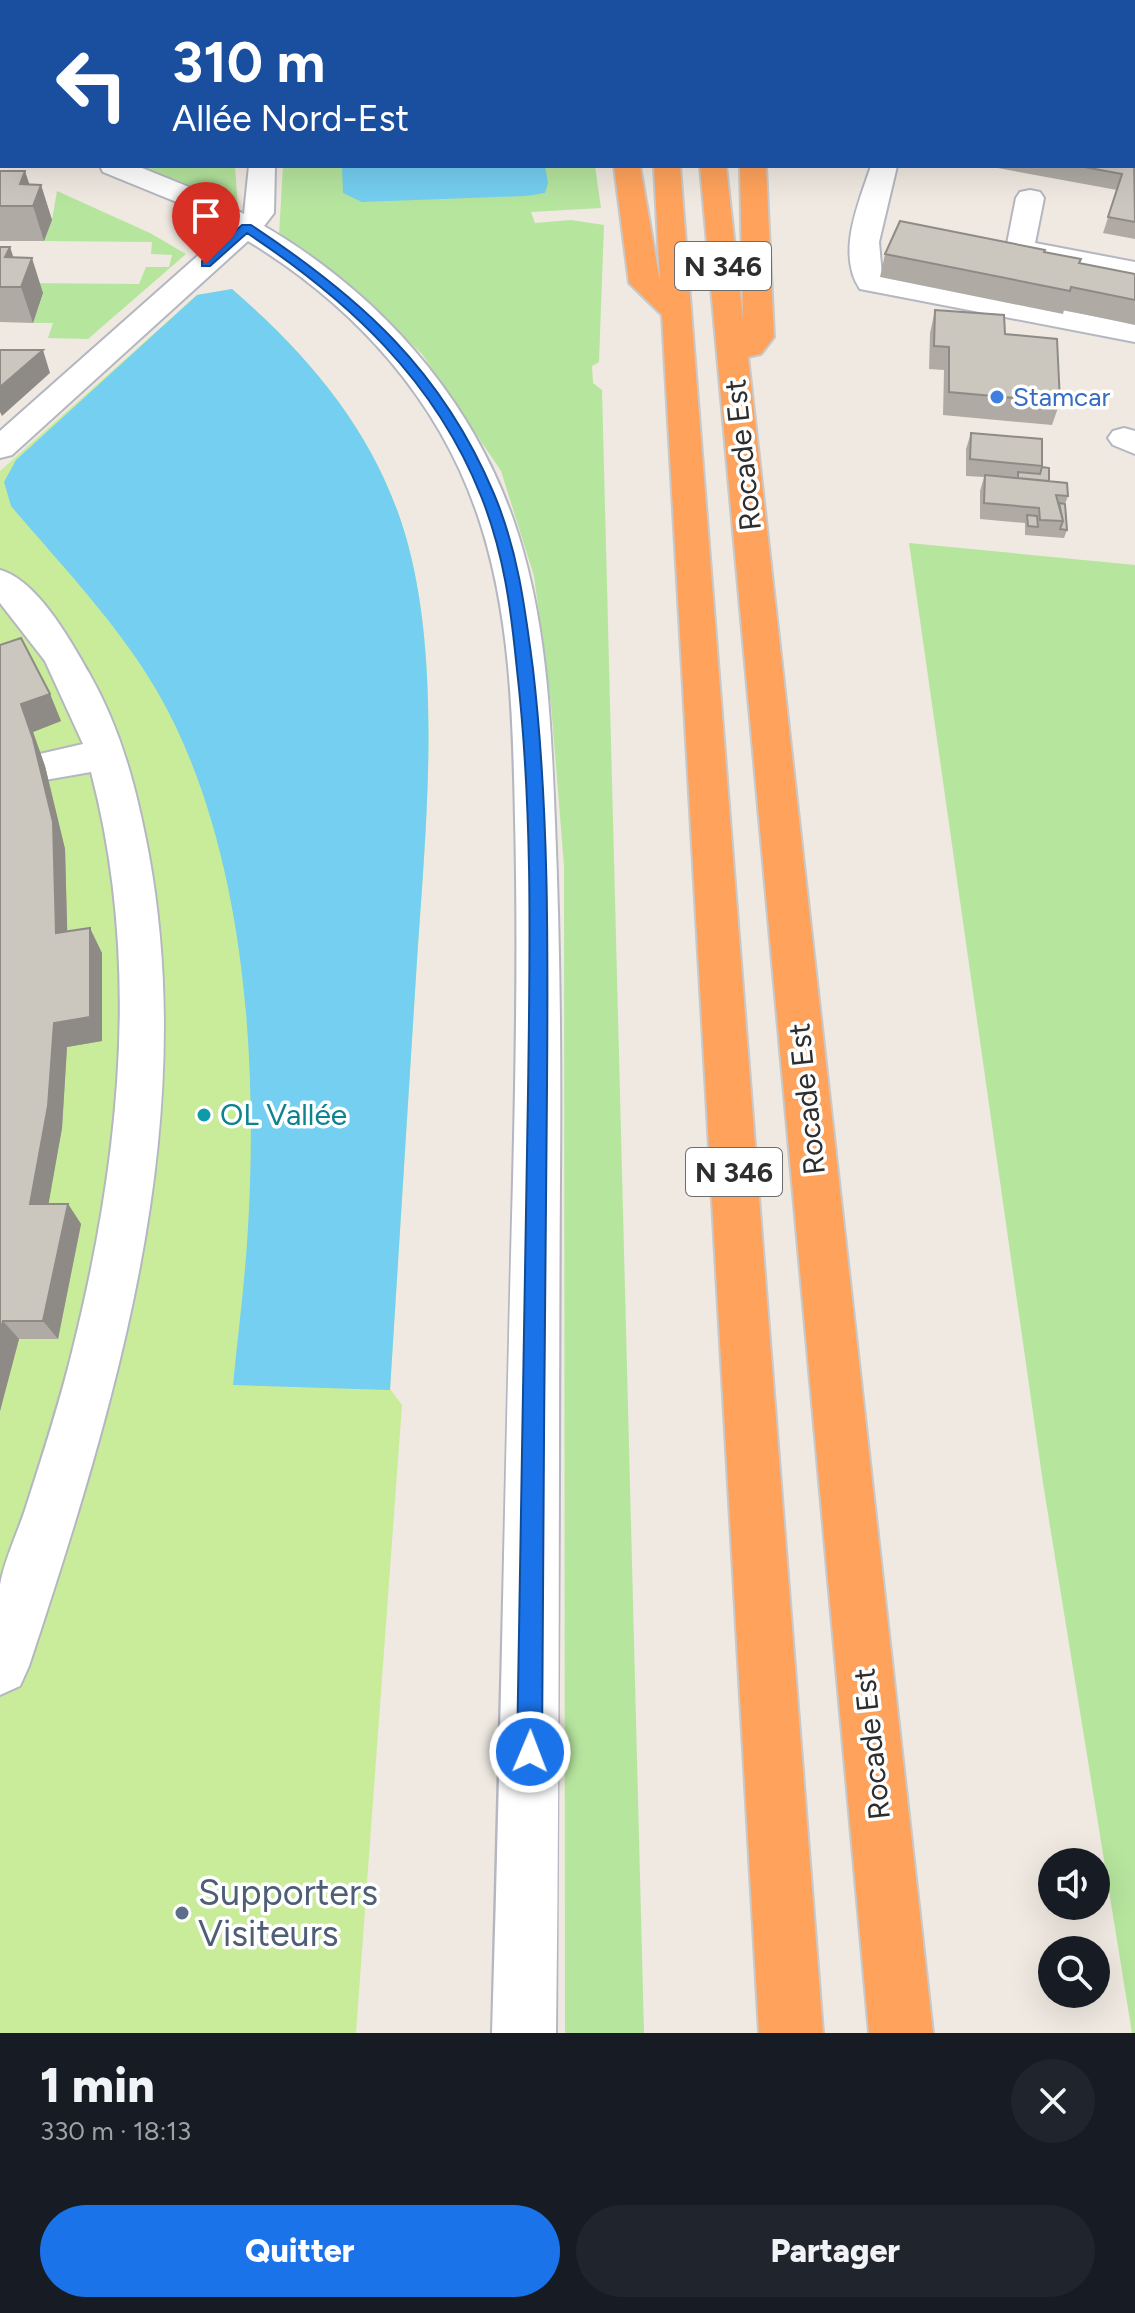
<!DOCTYPE html>
<html lang="fr">
<head>
<meta charset="utf-8">
<style>
  body { margin:0; font-family:Figtree,sans-serif; background:#20242c; color:#f1f3f6; height:100vh; display:flex; flex-direction:column; font-size:30px; white-space:nowrap }
  * { box-sizing:border-box; margin:0 }
  p { font-size:26px; color:#9ea1a6 }
  .icon { flex:none; width:44px; height:44px; fill:none; stroke:currentColor; stroke-width:2; stroke-linecap:round; stroke-linejoin:round }
  .map { position:relative; height:2033px; overflow:hidden }
  .sheet { display:flex; flex-direction:column; background:#171b24; flex:1 }
  .sheet>* { flex:none }
  .banner { position:absolute; left:0px; top:0px; width:1136px; height:168px; box-shadow:0 8px 32px #0002; background:#1a4fa0; color:#fff; overflow:hidden }
  .tools { position:absolute; left:1038px; top:1848px; display:grid; gap:16px }
  .tools a { display:grid; place-items:center; width:72px; height:72px; border-radius:50%; background:#171b24; box-shadow:0 8px 32px #0002; font-size:40px }
  .pin { position:absolute; display:grid; place-items:center; width:68px; height:68px; color:#fff; margin:-82px -34px; border-radius:50% 50% 50% 0; rotate:-45deg; box-shadow:0 0 8px #0007 }
  .pin .icon { rotate:45deg }
  .me { position:absolute; width:88px; margin:-44px; rotate:1deg; stroke-linejoin:round; filter:drop-shadow(0 0 6px #0008) }
  .turn { display:flex; align-items:center; gap:28px; height:168px; padding:0 40px; font-size:36px }
  .turn .icon { width:104px; height:104px; stroke-width:2.5 }
  .turn b { display:block; font-size:56px; line-height:68px }
  .round { display:grid; place-items:center; flex:none; width:84px; height:84px; border-radius:42px; background:#20242c }
  .head { display:flex; align-items:center; justify-content:space-between; height:136px; padding:0 40px }
  h1 { font-size:48px; font-weight:800; line-height:60px }
  .cta { display:flex; gap:16px; margin-top:auto; padding:16px 40px }
  .cta a { flex:1; height:92px; border-radius:48px; background:#1a73e8; color:#fff; font-size:32px; font-weight:800; line-height:92px; text-align:center }
  .cta a+a { background:#20242c; color:#f1f3f6 }
  .map>svg:first-child { display:block }
  .green { fill:#b6e59e }
  .pitch { fill:#c9ec9a }
  .water { fill:#75cff0 }
  .lines { fill:none; stroke-linecap:round; stroke-linejoin:round }
  .minor-casing { stroke:#b4b7c1; stroke-width:4 }
  .highway-casing { stroke:#c9c9c9; stroke-width:4 }
  .minor { fill:#fff; fill-rule:evenodd }
  .highway { fill:#ffa35c; fill-rule:evenodd }
  .wall { fill:#afaba4 }
  .shaded-wall { fill:#8e8b86 }
  .building { fill:#cbc7bf; stroke:#8e8b86; stroke-width:2 }
  .route { fill:#1a73e8; stroke:#114b97; stroke-width:2 }
  .shop-dot { fill:#3f7fe0; stroke:#fff; stroke-width:3 }
  .culture-dot { fill:#0f9aa8; stroke:#fff; stroke-width:3 }
  .service-dot { fill:#5c6f8a; stroke:#fff; stroke-width:3 }
  .labels { text-anchor:middle; stroke-width:7; stroke-linejoin:round; paint-order:stroke }
  .far-shop-label { font-size:26px; fill:#366cbe; stroke:#fff; text-anchor:start }
  .shield { fill:#fff; stroke:#6d6d6d; stroke-width:2 }
  .shield-label { font-size:28px; font-weight:bold; fill:#2e2e2e }
  .street-label { font-size:30px; fill:#2e2e2e; stroke:#fff }
  .culture-label { font-size:30px; fill:#0d838f; stroke:#fff; text-anchor:start }
  .near-service-label { font-size:36px; fill:#4e5e75; stroke:#fff; text-anchor:start }
</style>
</head>
<body>
<div class="map">
<svg width="1135" height="2033" viewBox="0 0 1135 2033">
  <rect width="100%" height="100%" fill="#efe9e1"/>
  <path class="green" d="M 140,166 L 235,166 L 238,210 L 192,186 Z
    M 283,166 L 595,166 L 601,208 L 531,212 L 535,223 L 571,220 L 604,225 L 599,362 L 592,366 L 593,383 L 602,390 L 644,2033 L 565,2033 L 564,866 L 551,704 L 534,576 L 501,471 L 422,354 L 345,280 L 279,235 Z
    M 57,191 L 150,233 L 186,254 L 88,339 L 48,338 L 53,323 L 33,323 L 43,294 L 22,283 L 139,284 L 146,267 L 169,267 L 172,255 L 151,254 L 152,242 L 44,241 L 52,220 Z
    M 909,543 L 1135,565 L 1135,2033 L 1132,2033 L 1043,1483 Z"/>
  <path class="pitch" d="M 232,289 C 307,354 369,426 401,521 C 444,649 426,825 417,960 C 408,1103 399,1246 390,1389 L 402,1405 L 356,2033 L 0,2033 L 0,471 L 197,295 Z"/>
  <path class="water" d="M 342,166 L 545,166 L 548,183 L 545,193 L 526,196 L 362,202 L 343,193 Z
    M 232,289 C 307,354 369,426 401,521 C 444,650 426,825 417,960 C 408,1103 399,1247 390,1390 L 233,1385 C 238,1333 245,1281 248,1228 C 258,1056 245,844 157,691 C 118,624 61,565 11,506 L 4,482 L 16,460 L 197,295 Z"/>
  <g class="lines">
    <g class="minor-casing">
      <path id="minor" d="M 819,0 L 843,0 L 843,2 L 819,2 Z
        M 1022,0 L 1046,0 L 1047,2 L 1023,2 Z
        M 1134,22 L 1135,22 L 1135,36 L 1134,36 Z
        M 2,96 L 2,112 L 0,113 L 0,97 Z
        M 100,166 L 137,166 L 199,191 L 244,214 L 249,166 L 275,166 L 274,213 L 264,226 C 377,292 469,394 513,519 C 547,616 551,721 555,823 C 560,941 561,1060 560,1178 C 558,1463 560,1748 556,2033 L 492,2033 C 501,1749 505,1464 513,1180 C 516,1060 518,940 515,819 C 513,720 511,615 479,519 C 440,400 355,306 248,241 L 12,455 L 0,458 L 0,431 L 228,229 L 179,203 L 103,172 Z
        M 871,166 L 897,166 L 879,242 L 882,276 L 1135,324 L 1135,342 L 860,289 C 836,254 859,202 871,166 Z
        M 1030,190 L 1040,192 L 1044,198 L 1035,243 L 1135,262 L 1135,280 L 1010,255 L 1006,249 L 1016,198 L 1020,192 Z
        M 1124,428 L 1135,431 L 1135,454 L 1113,445 L 1108,438 L 1113,431 Z
        M 0,570 C 37,580 71,641 89,673 C 122,731 137,791 149,855 C 199,1132 115,1405 29,1666 L 20,1686 L 0,1695 C 0,1662 0,1616 0,1585 C 4,1561 17,1534 25,1510 C 42,1457 60,1402 73,1348 C 120,1159 141,962 91,772 L 45,780 L 31,776 L 26,766 L 31,756 L 83,744 L 45,661 L 0,603 Z"/>
    </g>
    <g class="highway-casing">
      <path id="highway" d="M 589,0 L 613,0 L 613,2 L 589,2 Z
        M 644,0 L 668,0 L 668,2 L 644,2 Z
        M 684,0 L 708,0 L 708,2 L 684,2 Z
        M 744,0 L 768,0 L 768,2 L 744,2 Z
        M 614,166 L 640,166 L 660,282 L 654,166 L 680,166 L 823,2033 L 759,2033 L 662,315 L 629,283 Z
        M 700,166 L 726,166 L 743,319 L 740,166 L 766,166 L 774,337 L 761,354 L 748,357 L 933,2033 L 869,2033 Z"/>
    </g>
    <use href="#minor" class="minor"/>
    <use href="#highway" class="highway"/>
  </g>
  <path class="wall" d="M 1135,161 L 1135,239 L 1103,233 L 1117,190 L 992,167 L 1134,166 Z
    M 0,171 L 30,185 L 41,185 L 52,220 L 44,241 L 0,241 Z
    M 0,247 L 10,247 L 13,257 L 43,293 L 33,323 L 0,322 Z
    M 1044,252 L 1079,263 L 1135,274 L 1135,325 L 1064,310 L 1063,314 L 880,277 L 885,254 Z
    M 935,310 L 1005,334 L 1060,402 L 1052,425 L 943,415 L 944,370 L 929,369 L 930,333 Z
    M 971,433 L 1042,439 L 1042,467 L 1049,481 L 1068,496 L 1065,504 L 1067,530 L 1064,538 L 1025,535 L 1025,523 L 980,519 L 980,491 L 984,477 L 966,476 L 966,449 Z
    M 0,645 L 50,694 L 61,721 L 33,732 L 45,766 L 65,849 L 67,931 L 102,953 L 102,1041 L 67,1047 L 62,1128 L 48,1204 L 68,1204 L 81,1224 L 58,1339 L 19,1339 L 0,1411 Z"/>
  <path class="shaded-wall" d="M 25,171 L 35,201 L 41,185 L 52,220 L 44,241 L 33,206 L 20,184 Z
    M 10,247 L 22,283 L 5,257 Z
    M 32,258 L 43,293 L 33,323 L 21,287 Z
    M 43,350 L 50,373 L 2,416 L 0,412 L 0,387 Z
    M 50,694 L 61,721 L 33,732 L 45,766 L 65,849 L 68,957 L 56,933 L 21,704 Z
    M 90,928 L 102,953 L 102,1041 L 67,1047 L 62,1128 L 45,1224 L 30,1204 L 54,1023 Z
    M 68,1204 L 81,1224 L 58,1339 L 43,1321 Z
    M 3,1321 L 19,1339 L 0,1411 L 0,1331 Z"/>
  <path class="building" d="M 1134,91 L 1135,91 L 1135,124 L 1134,124 Z
    M 1134,161 L 1135,222 L 1108,217 L 1122,174 L 1079,166 L 1134,166 Z
    M 0,171 L 25,171 L 20,184 L 41,185 L 33,206 L 0,206 Z
    M 900,221 L 1045,250 L 1044,252 L 1081,259 L 1079,263 L 1135,274 L 1135,300 L 1071,287 L 1070,291 L 885,254 Z
    M 0,247 L 10,247 L 5,257 L 32,258 L 21,287 L 0,287 Z
    M 935,310 L 1004,315 L 1005,334 L 1057,339 L 1060,402 L 949,392 L 949,347 L 934,346 Z
    M 0,350 L 43,350 L 0,387 Z
    M 971,433 L 1042,439 L 1042,466 L 970,459 Z
    M 1042,467 L 1049,468 L 1049,481 L 1018,478 L 1018,472 L 1040,474 Z
    M 985,475 L 1067,483 L 1068,496 L 1056,495 L 1063,521 L 1040,520 L 1039,508 L 984,503 Z
    M 1059,503 L 1065,504 L 1067,530 L 1060,529 L 1063,521 Z
    M 1027,515 L 1037,516 L 1038,527 L 1028,526 Z
    M 21,638 L 50,694 L 21,704 L 33,739 L 53,822 L 56,933 L 90,928 L 90,1017 L 54,1023 L 48,1106 L 30,1204 L 68,1204 L 43,1321 L 3,1321 L 0,1331 L 0,645 Z"/>
  <path class="route" d="M 242,225 L 251,225 C 360,297 442,370 494,494 C 518,551 525,608 533,669 C 549,808 548,948 547,1087 C 545,1309 543,1530 542,1752 L 538,1760 L 530,1764 L 521,1760 L 517,1752 C 521,1532 524,1312 528,1093 C 530,952 533,810 517,670 C 511,609 504,553 481,496 C 435,380 348,300 247,233 L 210,266 L 202,266 L 202,261 Z"/>
  <circle class="shop-dot" cx="997" cy="397" r="8"/>
  <circle class="culture-dot" cx="204" cy="1115" r="8"/>
  <circle class="service-dot" cx="182" cy="1913" r="8"/>
  <g class="labels">
    <g class="far-shop-label">
      <text x="1013" y="406">Stamcar</text>
    </g>
    <g class="shield">
      <rect x="675" y="242" width="96" height="48" rx="6"/>
      <rect x="686" y="1148" width="96" height="48" rx="6"/>
    </g>
    <g class="shield-label">
      <text x="723" y="276">N 346</text>
      <text x="734" y="1182">N 346</text>
    </g>
    <g class="street-label">
      <text transform="translate(743 455) rotate(-96)" y="10">Rocade Est</text>
      <text transform="translate(807 1099) rotate(-96)" y="10">Rocade Est</text>
      <text transform="translate(872 1744) rotate(-96)" y="10">Rocade Est</text>
    </g>
    <g class="culture-label">
      <text x="220" y="1125">OL Vallée</text>
    </g>
    <g class="near-service-label">
      <text x="198" y="1905">Supporters<tspan x="198" dy="41">Visiteurs</tspan></text>
    </g>
  </g>
</svg>
<div class="tools">
<a><svg class="icon" aria-label="sound" viewBox="0 0 24 24"><path d="M4 9h4l5-4v14l-5-4H4zM17 9q2 3 0 6"/></svg></a>
<a><svg class="icon" aria-label="search" viewBox="0 0 24 24"><circle cx="10" cy="10" r="6"/><path d="M15 15l6 6"/></svg></a>
</div>
<div class="pin" style="left:206px;top:264px;background:#d93025"><svg class="icon" aria-label="arrive" viewBox="0 0 24 24"><path d="M6 21V4h12l-3 4 3 4H6"/></svg></div>
<svg class="me" style="left:530px;top:1752px" viewBox="-20 -20 40 40"><circle r="17" fill="#1a73e8" stroke="#fff" stroke-width="3"/><path d="M0-11L8 9 0 5-8 9z" fill="#fff"/></svg>
<div class="banner">
<div class="turn"><svg class="icon" aria-label="left" viewBox="0 0 24 24"><path d="M17 20v-9H6M10 6l-5 5 5 5"/></svg><div><b>310 m</b>Allée Nord-Est</div></div>
</div>
</div>
<section class="sheet">
<div class="head"><div><h1>1 min</h1><p>330 m · 18:13</p></div><a class="round"><svg class="icon" aria-label="close" viewBox="0 0 24 24"><path d="M6 6l12 12M18 6L6 18"/></svg></a></div>
<div class="cta"><a>Quitter</a><a>Partager</a></div>
</section>
</body>
</html>
